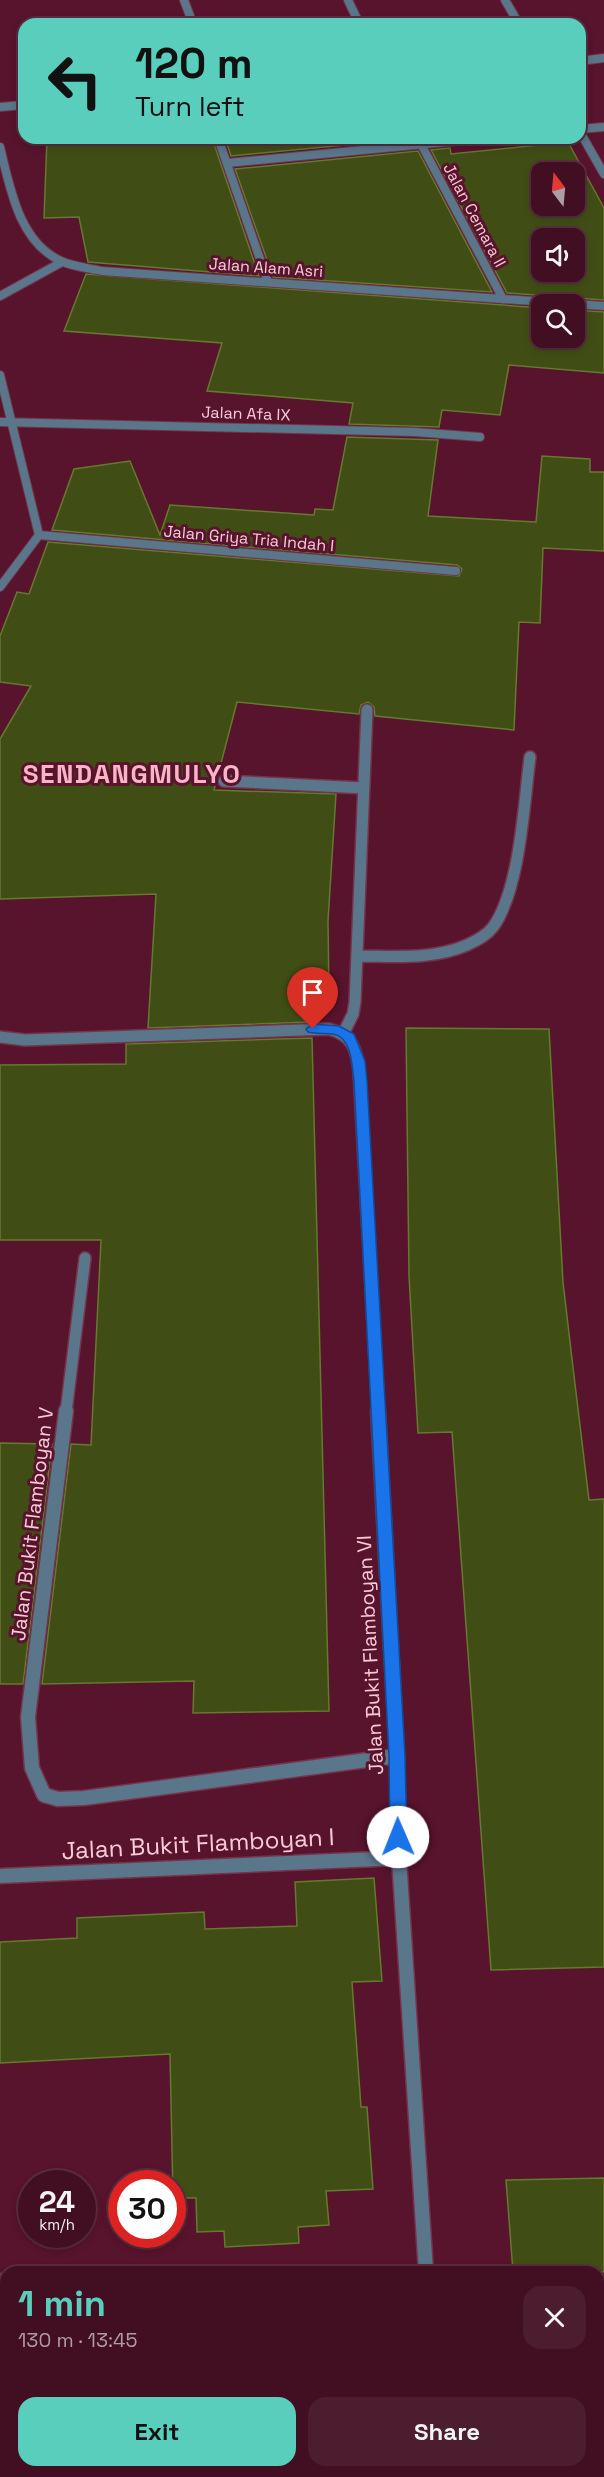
<!DOCTYPE html>
<html lang="en">
<head>
<meta charset="utf-8">
<style>
  body { margin:0; font-family:"Space Grotesk",sans-serif; background:#4c1c2f; color:#f1f3f6; height:100vh; display:flex; flex-direction:column; font-size:22px; white-space:nowrap }
  * { box-sizing:border-box; margin:0 }
  p { font-size:20px; color:#ae9ca5 }
  .icon { flex:none; width:33px; height:33px; fill:none; stroke:currentColor; stroke-width:2; stroke-linecap:round; stroke-linejoin:round }
  .map { position:relative; flex:1; overflow:hidden }
  .panel { position:absolute; left:0px; top:2266px; width:604px; height:212px; display:flex; flex-direction:column; background:#420e22; border-radius:18px 18px 0 0; box-shadow:0 3px 9px #0003,0 0 0 2px #5a2e40 }
  .panel>* { flex:none }
  .hud { position:absolute; left:18px; top:18px; width:568px; height:126px; border-radius:18px; box-shadow:0 3px 9px #0003,0 0 0 2px #5a2e40; background:#5acebd; color:#111; overflow:hidden }
  .needle { width:39px; rotate:344deg }
  .tools { position:absolute; left:531px; top:162px; display:grid; gap:12px }
  .tools a { display:grid; place-items:center; width:54px; height:54px; border-radius:12px; background:#420e22; box-shadow:0 3px 9px #0003,0 0 0 2px #5a2e40; font-size:30px }
  .speed { position:absolute; left:18px; top:2170px; display:flex; gap:12px; font-size:30px; font-weight:700; text-align:center }
  .speed>* { display:grid; place-content:center; width:78px; height:78px; border-radius:50%; background:#420e22; box-shadow:0 3px 9px #0003,0 0 0 2px #5a2e40; line-height:1 }
  .speed small { font-size:15px; font-weight:400 }
  .speed .limit { border:9px solid #d22; background:#fff; color:#111 }
  .pin { position:absolute; display:grid; place-items:center; width:51px; height:51px; color:#fff; margin:-62px -26px; border-radius:50% 50% 50% 0; rotate:-45deg; box-shadow:0 0 6px #0007 }
  .pin .icon { rotate:45deg }
  .me { position:absolute; width:66px; margin:-33px; rotate:359deg; stroke-linejoin:round; filter:drop-shadow(0 0 4px #0008) }
  .turn { display:flex; align-items:center; gap:21px; height:126px; padding:0 18px; font-size:27px }
  .turn .icon { width:78px; height:78px; stroke-width:2.5 }
  .turn b { display:block; font-size:42px; line-height:51px }
  .round { display:grid; place-items:center; flex:none; width:63px; height:63px; border-radius:18px; background:#4c1c2f }
  .overview { display:flex; align-items:center; justify-content:space-between; height:102px; padding:0 18px }
  h1 { font-size:36px; font-weight:700; line-height:45px; color:#5acebd }
  .cta { display:flex; gap:12px; margin-top:auto; padding:12px 18px }
  .cta a { flex:1; height:69px; border-radius:18px; background:#5acebd; color:#111; font-size:24px; font-weight:700; line-height:69px; text-align:center }
  .cta a+a { background:#4c1c2f; color:#f1f3f6 }
  .map>svg:first-child { display:block }
  .building { fill:#404e15; stroke:#65792f; stroke-width:1.5; fill-rule:evenodd }
  .lines { fill:none; stroke-linecap:round; stroke-linejoin:round }
  .service-casing { stroke:#75344b; stroke-width:17 }
  .minor-far2-casing { stroke:#75344b; stroke-width:10 }
  .minor-far1-casing { stroke:#75344b; stroke-width:14 }
  .minor-casing { stroke:#75344b; stroke-width:17 }
  .service { stroke:#5a768b; stroke-width:14 }
  .minor-far2 { stroke:#5a768b; stroke-width:8 }
  .minor-far1 { stroke:#5a768b; stroke-width:11 }
  .minor { stroke:#5a768b; stroke-width:14 }
  .route { fill:#1a73e8; stroke:#114b97; stroke-width:1.5 }
  .labels { text-anchor:middle; stroke-width:6; stroke-linejoin:round; paint-order:stroke }
  .far-street-label { font-size:16px; fill:#f7cbd6; stroke:#58132d }
  .street-label { font-size:20px; fill:#f7cbd6; stroke:#58132d }
  .near-street-label { font-size:24px; fill:#f7cbd6; stroke:#58132d }
  .district-label { font-size:26px; font-weight:bold; letter-spacing:1.5px; fill:#f9b5c6; stroke:#58132d }
</style>
</head>
<body>
<div class="map">
<svg width="604" height="2477" viewBox="0 0 604 2477">
  <rect width="100%" height="100%" fill="#58132d"/>
  <path class="building" d="M 47,138 L 212,138 L 259,276 L 88,262 L 79,217 L 44,218 Z
    M 225,138 L 419,138 L 231,156 Z
    M 568,142 L 604,208 L 604,300 L 507,293 L 431,150 L 450,148 L 451,154 ZM 542,172 L 574,172 L 574,206 L 542,206 ZM 542,238 L 574,238 L 574,272 L 542,272 Z
    M 418,151 L 492,292 L 273,277 L 235,169 Z
    M 86,274 L 542,308 L 542,338 L 574,338 L 574,310 L 604,312 L 604,373 L 509,365 L 500,415 L 442,410 L 439,427 L 349,424 L 353,403 L 207,391 L 222,343 L 64,331 Z
    M 347,437 L 438,440 L 428,516 L 536,522 L 542,456 L 590,459 L 590,472 L 604,472 L 604,551 L 543,548 L 540,623 L 519,622 L 514,730 L 375,716 L 374,707 L 368,702 L 361,705 L 359,714 L 237,702 L 214,790 L 336,794 L 328,921 L 329,995 L 311,995 L 311,1022 L 148,1028 L 156,894 L 0,899 L 0,739 L 31,686 L 0,682 L 0,636 L 17,592 L 29,594 L 48,542 L 459,576 L 462,569 L 457,565 L 52,530 L 74,469 L 130,461 L 160,535 L 170,505 L 314,515 L 315,509 L 333,510 Z
    M 406,1028 L 549,1029 L 563,1282 L 572,1359 L 589,1500 L 604,1499 L 604,1967 L 491,1970 L 452,1432 L 418,1433 L 409,1276 Z
    M 312,1038 L 329,1711 L 193,1713 L 194,1681 L 42,1684 L 71,1444 L 91,1445 L 101,1240 L 0,1240 L 0,1065 L 126,1064 L 126,1044 Z
    M 0,1443 L 52,1444 L 23,1684 L 0,1684 Z
    M 374,1878 L 382,1981 L 352,1982 L 361,2107 L 367,2107 L 373,2189 L 326,2191 L 329,2225 L 298,2227 L 299,2243 L 225,2247 L 224,2231 L 197,2232 L 196,2198 L 173,2198 L 170,2054 L 0,2063 L 0,1942 L 77,1938 L 77,1918 L 204,1912 L 205,1929 L 297,1926 L 295,1882 Z
    M 604,2178 L 604,2272 L 513,2272 L 506,2180 Z"/>
  <g class="lines">
    <g class="service-casing">
      <path id="service" d="M 598,2376 L 604,2376
        M 450,2472 L 450,2477"/>
    </g>
    <g class="minor-far2-casing">
      <path id="minor-far2" d="M 184,0 L 193,24
        M 505,0 L 519,24
        M 340,24 L 358,21 L 348,0
        M 580,61 L 604,58
        M 0,107 L 24,105
        M 580,129 L 604,127
        M 580,132 L 604,174
        M 218,138 L 268,282
        M 421,144 L 503,299
        M 0,147 C 10,188 19,242 61,261 C 74,267 89,268 102,271 L 604,306
        M 227,163 L 488,138
        M 0,296 L 62,262
        M 0,375 L 39,535 L 0,587
        M 0,422 L 415,432 L 480,437
        M 39,535 L 456,571"/>
    </g>
    <g class="minor-far1-casing">
      <path id="minor-far1" d="M 224,781 L 364,788
        M 358,956 C 394,956 433,960 467,945 C 476,941 487,935 493,927 C 520,890 524,803 530,757
        M 344,1032 L 353,1014 L 355,1002 L 367,710
        M 0,1037 L 25,1040 L 329,1029 C 352,1035 357,1049 359,1072 L 378,1412
        M 66,1412 L 85,1258"/>
    </g>
    <g class="minor-casing">
      <path id="minor" d="M 66,1411 L 28,1717 L 32,1768 L 44,1795 L 58,1799 L 84,1798 L 397,1756
        M 378,1411 L 397,1756 L 399,1858 L 426,2272
        M 0,1876 L 399,1858
        M 0,2281 L 6,2281"/>
    </g>
    <use href="#service" class="service"/>
    <use href="#minor-far2" class="minor-far2"/>
    <use href="#minor-far1" class="minor-far1"/>
    <use href="#minor" class="minor"/>
  </g>
  <path class="route" d="M 313,1024 L 339,1026 L 354,1034 L 365,1061 L 367,1081 L 405,1756 L 407,1837 L 404,1842 L 398,1845 L 393,1842 L 390,1837 L 389,1756 L 354,1081 C 352,1066 352,1037 333,1034 C 325,1033 316,1034 308,1032 L 306,1029 Z"/>
  <g class="labels">
    <g class="far-street-label">
      <text transform="translate(475 215) rotate(62)" y="6">Jalan Cemara II</text>
      <text transform="translate(266 267) rotate(4)" y="6">Jalan Alam Asri</text>
      <text transform="translate(246 413) rotate(2)" y="6">Jalan Afa IX</text>
      <text transform="translate(249 538) rotate(5)" y="6">Jalan Griya Tria Indah I</text>
    </g>
    <g class="street-label">
      <text transform="translate(32 1524) rotate(-83)" y="7">Jalan Bukit Flamboyan V</text>
      <text transform="translate(370 1655) rotate(-93)" y="7">Jalan Bukit Flamboyan VI</text>
    </g>
    <g class="near-street-label">
      <text transform="translate(198 1844) rotate(-3)" y="8">Jalan Bukit Flamboyan I</text>
    </g>
    <g class="district-label">
      <text x="132" y="783">SENDANGMULYO</text>
    </g>
  </g>
</svg>
<div class="tools">
<a><svg class="needle" viewBox="-14 -14 28 28"><path d="M0-13l5 13h-10z" fill="#e53935"/><path d="M0 13l5-13h-10z" fill="#ae9ca5"/></svg></a>
<a><svg class="icon" aria-label="sound" viewBox="0 0 24 24"><path d="M4 9h4l5-4v14l-5-4H4zM17 9q2 3 0 6"/></svg></a>
<a><svg class="icon" aria-label="search" viewBox="0 0 24 24"><circle cx="10" cy="10" r="6"/><path d="M15 15l6 6"/></svg></a>
</div>
<div class="speed"><div>24<small>km/h</small></div><div class="limit">30</div></div>
<div class="pin" style="left:313px;top:1029px;background:#d93025"><svg class="icon" aria-label="arrive" viewBox="0 0 24 24"><path d="M6 21V4h12l-3 4 3 4H6"/></svg></div>
<svg class="me" style="left:398px;top:1837px" viewBox="-20 -20 40 40"><circle r="19" fill="#fff"/><path d="M0-13L10 11 0 6-10 11z" fill="#1a73e8"/></svg>
<div class="hud">
<div class="turn"><svg class="icon" aria-label="left" viewBox="0 0 24 24"><path d="M17 20v-9H6M10 6l-5 5 5 5"/></svg><div><b>120 m</b>Turn left</div></div>
</div>
<section class="panel">
<div class="overview"><div><h1>1 min</h1><p>130 m · 13:45</p></div><a class="round"><svg class="icon" aria-label="close" viewBox="0 0 24 24"><path d="M6 6l12 12M18 6L6 18"/></svg></a></div>
<div class="cta"><a>Exit</a><a>Share</a></div>
</section>
</div>
</body>
</html>
